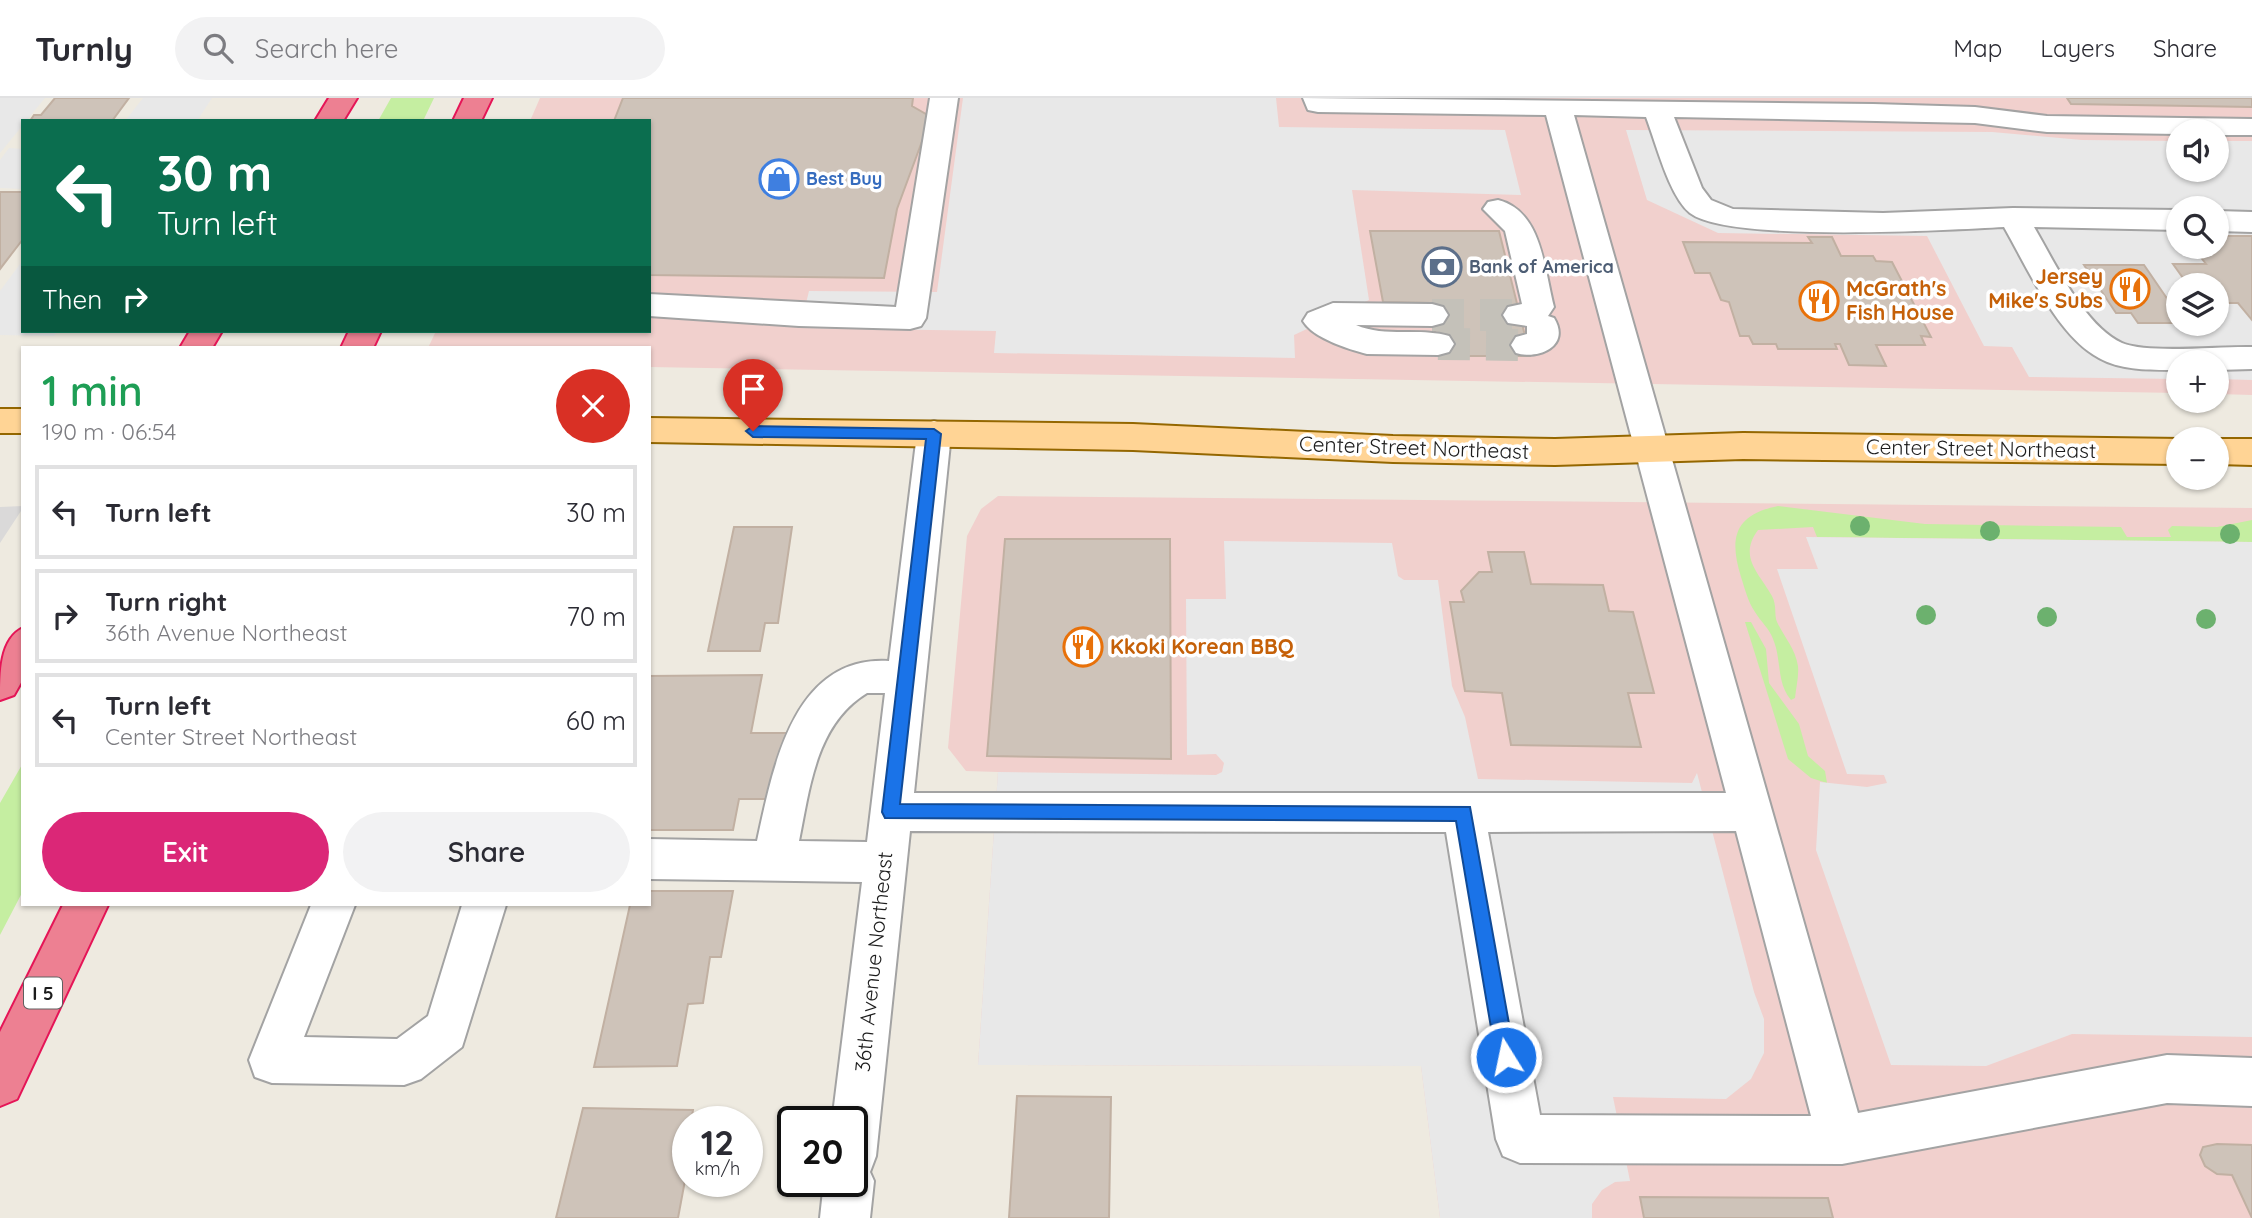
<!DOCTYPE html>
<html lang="en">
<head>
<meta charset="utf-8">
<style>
  body { margin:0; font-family:Quicksand,sans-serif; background:#f2f2f3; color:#2b2b33; height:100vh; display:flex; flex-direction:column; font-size:26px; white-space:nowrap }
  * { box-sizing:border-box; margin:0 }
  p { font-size:23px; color:#7c7c81 }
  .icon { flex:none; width:38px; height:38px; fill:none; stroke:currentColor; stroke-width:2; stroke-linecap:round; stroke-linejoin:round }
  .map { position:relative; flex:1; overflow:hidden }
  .sheet { position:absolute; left:21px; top:248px; width:630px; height:560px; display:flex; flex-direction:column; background:#fff; border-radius:0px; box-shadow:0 2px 5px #0004 }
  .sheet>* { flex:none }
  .hud { position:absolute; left:21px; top:21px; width:630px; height:214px; border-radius:0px; box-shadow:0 2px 5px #0004; background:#0b6e4f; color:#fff; overflow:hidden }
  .buttons { position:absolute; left:2166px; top:21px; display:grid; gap:14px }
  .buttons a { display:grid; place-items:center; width:63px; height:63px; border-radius:50%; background:#fff; box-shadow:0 2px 5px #0004; font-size:35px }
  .speed { position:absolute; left:672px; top:1008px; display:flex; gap:14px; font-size:35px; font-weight:700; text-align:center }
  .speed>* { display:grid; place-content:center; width:91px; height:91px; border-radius:50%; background:#fff; box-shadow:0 2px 5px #0004; line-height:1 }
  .speed small { font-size:18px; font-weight:400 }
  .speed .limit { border:4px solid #111; border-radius:10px; background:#fff; color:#111 }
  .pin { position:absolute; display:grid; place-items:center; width:60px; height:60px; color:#fff; margin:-72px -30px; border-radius:50% 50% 50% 0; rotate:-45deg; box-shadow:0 0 7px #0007 }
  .pin .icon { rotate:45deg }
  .me { position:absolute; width:77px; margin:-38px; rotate:350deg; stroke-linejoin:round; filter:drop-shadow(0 0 5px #0008) }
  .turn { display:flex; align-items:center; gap:24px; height:147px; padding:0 21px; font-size:32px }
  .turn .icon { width:91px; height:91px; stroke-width:2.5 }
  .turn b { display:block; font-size:49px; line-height:60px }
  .then { display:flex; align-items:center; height:66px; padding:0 21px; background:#0003; gap:14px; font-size:26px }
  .round { display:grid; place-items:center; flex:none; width:74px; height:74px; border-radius:37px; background:#f2f2f3 }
  .overview { display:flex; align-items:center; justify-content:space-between; height:119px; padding:0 21px }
  h1 { font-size:42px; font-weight:600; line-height:52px; color:#1e9e55 }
  .action { display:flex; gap:14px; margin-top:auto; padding:14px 21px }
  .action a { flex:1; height:80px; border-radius:42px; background:#db2777; color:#fff; font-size:28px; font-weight:600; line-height:80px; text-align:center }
  .action a+a { background:#f2f2f3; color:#2b2b33 }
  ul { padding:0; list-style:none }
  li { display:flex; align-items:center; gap:21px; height:94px; margin:0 14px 10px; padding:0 7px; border:4px solid #e1e1e2; border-radius:0px }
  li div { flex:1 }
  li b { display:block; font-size:26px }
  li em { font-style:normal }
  header { display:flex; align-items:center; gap:42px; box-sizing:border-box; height:98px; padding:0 35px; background:#fff; border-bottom:2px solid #e1e1e2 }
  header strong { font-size:33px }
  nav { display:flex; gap:38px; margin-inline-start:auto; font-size:24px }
  .search { width:490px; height:63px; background:#f2f2f3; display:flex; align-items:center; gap:18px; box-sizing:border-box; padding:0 24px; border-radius:38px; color:#7c7c81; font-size:26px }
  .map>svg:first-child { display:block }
  .residential { fill:#dad9d9 }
  .commercial { fill:#f1d0cd; fill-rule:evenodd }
  .grass { fill:#c5eea1 }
  .parking { fill:#e8e8e8; fill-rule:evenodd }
  .building { fill:#cec3b9; stroke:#c1b0a2; stroke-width:2 }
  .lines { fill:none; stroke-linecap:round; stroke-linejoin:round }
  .minor-tunnel { stroke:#c4c1b9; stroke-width:32; stroke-dasharray:32 16; stroke-linecap:butt }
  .minor-casing { stroke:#a3a3a3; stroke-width:4 }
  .major-casing { stroke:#946700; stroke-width:4 }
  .highway-casing { stroke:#e51557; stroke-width:4 }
  .minor { fill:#fff; fill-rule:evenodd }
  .major { fill:#ffd495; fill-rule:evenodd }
  .highway { fill:#ed8092; fill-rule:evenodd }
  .tree { fill:#6cb16e }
  .route { fill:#1a73e8; stroke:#114b97; stroke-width:2 }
  .labels { text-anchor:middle; stroke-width:7; stroke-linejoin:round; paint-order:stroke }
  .far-shop-label { font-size:18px; font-weight:bold; fill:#366cbe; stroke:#fff; text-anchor:start }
  .far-service-label { font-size:18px; font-weight:bold; fill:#4e5e75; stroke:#fff; text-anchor:start }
  .shield { fill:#fff; stroke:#606060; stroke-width:2 }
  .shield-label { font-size:19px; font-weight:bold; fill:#1c1c1c }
  .food-label { font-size:21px; font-weight:bold; fill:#c56008; stroke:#fff; text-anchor:start }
  .street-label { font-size:21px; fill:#1c1c1c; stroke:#fff }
</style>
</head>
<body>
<header>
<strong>Turnly</strong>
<div class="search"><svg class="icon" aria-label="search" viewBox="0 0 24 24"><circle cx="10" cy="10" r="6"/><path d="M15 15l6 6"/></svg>Search here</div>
<nav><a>Map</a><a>Layers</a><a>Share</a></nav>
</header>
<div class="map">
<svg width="2252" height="1120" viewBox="0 0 2252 1120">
  <rect width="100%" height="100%" fill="#eeeae0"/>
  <path class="residential" d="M 23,408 L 23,410 L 0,445 L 0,409 Z"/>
  <path class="commercial" d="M 540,0 L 2252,0 L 2252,297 L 2217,296 L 2217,264 L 2179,264 L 2179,295 L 649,269 L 649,250 L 428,250 L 436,233 L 649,233 L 649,23 L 530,23 ZM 2179,33 L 2217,33 L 2217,72 L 2179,72 ZM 2179,110 L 2217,110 L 2217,149 L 2179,149 ZM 2179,187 L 2217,187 L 2217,226 L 2179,226 Z
    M 998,398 L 2252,410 L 2252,1120 L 1440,1120 L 1421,968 L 978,967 L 998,674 L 966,673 L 948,650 L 967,438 L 981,411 Z"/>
  <path class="grass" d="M 391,0 L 434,0 L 423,23 L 378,23 Z
    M 1778,408 L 1925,426 L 2121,429 L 2127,439 L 2171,439 L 2168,432 L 2172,428 L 2217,429 L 2252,422 L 2252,444 L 1817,439 L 1813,429 L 1758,432 C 1738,459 1759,475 1772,498 C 1777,507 1774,517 1777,524 C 1784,539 1795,550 1798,568 C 1799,578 1796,590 1795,600 L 1791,602 C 1776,584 1782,562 1773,541 C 1769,530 1761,524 1755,514 C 1748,504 1745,491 1741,479 C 1729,440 1734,417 1778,408 Z
    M 1745,524 L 1751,524 L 1766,551 L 1769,585 L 1799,626 L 1808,658 L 1825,673 L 1827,685 L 1811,680 L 1788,661 Z
    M 23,665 L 23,793 L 0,837 L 0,705 Z"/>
  <path class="parking" d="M 0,0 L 45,0 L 26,23 L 23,23 L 23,27 L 0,55 Z
    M 143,0 L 212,0 L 197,23 L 125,23 Z
    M 963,0 L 1276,0 L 1279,29 L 1505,32 L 1521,97 L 1352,92 L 1369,202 L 1294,237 L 1295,260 L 994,255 L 996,233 L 800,230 L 809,193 L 937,194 Z
    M 1626,32 L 1992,34 L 2082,42 L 2179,43 L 2179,72 L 2217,72 L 2217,43 L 2252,43 L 2252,282 L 2217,281 L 2217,264 L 2179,264 L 2179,281 L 2029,279 L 2012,249 L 1984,248 L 1927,138 L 1718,135 L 1647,102 ZM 2179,110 L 2217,110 L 2217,149 L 2179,149 ZM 2179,187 L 2217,187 L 2217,226 L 2179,226 Z
    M 9,50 L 23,51 L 23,91 L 0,90 L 0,62 Z
    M 23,162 L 23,233 L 58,233 L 54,238 L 0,237 L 0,193 Z
    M 1806,439 L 2252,444 L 2252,939 L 2072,936 L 1986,968 L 1891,967 L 1816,752 L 1820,684 L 1867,689 L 1887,685 L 1884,677 L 1847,676 L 1777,471 L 1818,471 Z
    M 1224,443 L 1392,445 L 1398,478 L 1404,482 L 1438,482 L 1452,588 L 1465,619 L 1478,681 L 1692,685 L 1697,675 L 1754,894 L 1764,921 L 1764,955 L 1751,981 L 1726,1001 L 1613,999 L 1630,1083 L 1615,1084 L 1602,1092 L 1592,1106 L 1592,1120 L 1440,1120 L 1421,968 L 978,967 L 998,674 L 1216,677 L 1222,674 L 1224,665 L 1216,656 L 1187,657 L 1186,501 L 1226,501 Z"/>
  <path class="building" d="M 55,0 L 129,0 L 112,23 L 30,23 L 34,17 L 41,17 Z
    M 623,0 L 913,0 L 912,8 L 931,19 L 897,111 L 884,180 L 649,177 L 649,23 L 614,23 Z
    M 2067,0 L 2252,0 L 2252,9 L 2071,6 Z
    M 0,94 L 23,94 L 23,141 L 0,171 Z
    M 1370,133 L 1499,133 L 1530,258 L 1440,258 L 1429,205 L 1383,204 Z
    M 2217,138 L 2252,138 L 2252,222 L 2238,205 L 2217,205 L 2217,187 L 2188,187 L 2173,166 L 2206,166 L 2193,149 L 2217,149 Z
    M 1808,139 L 1832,139 L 1841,158 L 1873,158 L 1876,163 L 1892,164 L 1931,239 L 1921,238 L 1925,247 L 1876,247 L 1886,268 L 1849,267 L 1840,246 L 1835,246 L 1837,251 L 1778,251 L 1776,246 L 1753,246 L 1749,238 L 1740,238 L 1729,204 L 1721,202 L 1710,175 L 1695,175 L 1683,144 L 1812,145 Z
    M 2084,167 L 2144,167 L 2179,218 L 2179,225 L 2138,225 L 2131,215 L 2116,215 Z
    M 734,429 L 792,429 L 778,525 L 765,525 L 760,553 L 708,553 Z
    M 1005,441 L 1170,441 L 1171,661 L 987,658 Z
    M 1488,454 L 1524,454 L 1531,486 L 1603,487 L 1609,513 L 1633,514 L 1654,595 L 1628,595 L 1641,649 L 1511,647 L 1502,595 L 1465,593 L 1450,504 L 1464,504 L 1461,493 L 1479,474 L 1492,474 Z
    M 762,577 L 751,635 L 787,635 L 776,701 L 739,701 L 733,732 L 649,732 L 649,578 Z
    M 649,793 L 733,793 L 721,859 L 710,859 L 703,905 L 688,906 L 677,968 L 594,969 L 630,807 L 649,807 Z
    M 1017,998 L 1111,999 L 1109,1120 L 1009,1120 Z
    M 583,1010 L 693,1012 L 691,1024 L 688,1024 L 680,1077 L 686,1077 L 678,1120 L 556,1120 Z
    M 2217,1046 L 2252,1047 L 2252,1120 L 2232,1077 L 2217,1076 L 2205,1068 L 2200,1057 L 2203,1049 Z
    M 1640,1099 L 1828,1100 L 1833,1120 L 1644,1120 Z"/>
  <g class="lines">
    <path class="minor-tunnel" d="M 1432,217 L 1519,217
      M 1438,246 L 1527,247"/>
    <g class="minor-casing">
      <path id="minor" d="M 930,0 L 958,0 L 926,220 L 921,228 L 910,231 L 799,228 L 649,218 L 649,196 L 896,209 Z
        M 1303,0 L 1873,6 L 1975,9 L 2047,18 L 2252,21 L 2252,37 L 2217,37 L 2217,33 L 2179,33 L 2179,36 L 2047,34 L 1975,25 L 1674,19 L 1702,90 L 1711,102 L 1733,111 L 1883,115 L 2013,110 L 2179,112 L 2179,132 L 2034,129 C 2054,163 2084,228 2122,245 C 2148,256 2221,248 2252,249 L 2252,271 L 2217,272 L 2217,264 L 2179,264 L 2179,272 C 2153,272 2122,273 2099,260 C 2057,238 2027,169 2004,129 C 1948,132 1729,145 1690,115 C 1669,98 1656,45 1646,19 L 1574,17 L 1858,1015 L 2167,957 L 2252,960 L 2252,1008 L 2167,1005 L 1842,1066 L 1520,1065 L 1503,1058 L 1496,1041 L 1446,734 L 910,733 L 876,1058 L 870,1074 L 874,1083 L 870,1120 L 820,1120 L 824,1083 L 852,1083 L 852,1024 L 832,1024 L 862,784 L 649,781 L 649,741 L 757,743 C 773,670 793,557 889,563 L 917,336 L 922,327 L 934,323 L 946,327 L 951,336 L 914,695 L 1726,695 L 1546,17 L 1318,14 L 1308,12 ZM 867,595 L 885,595 L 867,744 L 799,743 C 810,689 816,626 867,595 ZM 1736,733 L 1811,1018 L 1540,1017 L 1488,734 Z
        M 1498,102 C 1542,113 1544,171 1554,209 L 1548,218 L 1554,220 C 1571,248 1539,262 1516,255 L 1511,247 L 1516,239 L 1527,236 L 1527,228 L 1508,225 L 1503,217 L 1508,209 L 1522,206 L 1505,133 L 1483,111 L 1488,104 Z
        M 2217,113 L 2252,114 L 2252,134 L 2217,133 Z
        M 1333,205 L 1432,206 L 1443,209 L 1448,217 L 1443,225 L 1432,228 L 1356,227 C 1386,240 1419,229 1449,238 L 1454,246 L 1449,254 L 1438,257 L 1367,256 C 1348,251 1313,240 1303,223 L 1308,215 Z
        M 311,807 L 355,807 L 304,939 L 397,941 L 428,918 L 462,807 L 506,807 L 462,949 L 421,981 L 404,987 L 272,985 L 255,979 L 249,962 Z"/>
    </g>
    <g class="major-casing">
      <path id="major" d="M 0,311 L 23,311 L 23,335 L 0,335 Z
        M 649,320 L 1133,326 L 1393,338 L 1555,341 L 1743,335 L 2182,341 L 2179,341 L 2179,366 L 1743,361 L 1555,367 L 1393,364 L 1133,352 L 649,344 Z
        M 2214,341 L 2252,341 L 2252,367 L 2217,366 L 2217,341 Z"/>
    </g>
    <g class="highway-casing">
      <path id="highway" d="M 329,0 L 357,0 L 343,23 L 315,23 Z
        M 464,0 L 492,0 L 481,23 L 453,23 Z
        M 190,233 L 222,233 L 212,250 L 180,250 Z
        M 349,233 L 381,233 L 373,250 L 341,250 Z
        M 23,530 L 23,581 L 14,597 L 0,602 C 0,574 0,541 23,530 Z
        M 63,807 L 108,807 L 17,1001 L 0,1008 L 0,934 Z"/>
    </g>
    <use href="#minor" class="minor"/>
    <use href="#major" class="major"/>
    <use href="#highway" class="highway"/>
  </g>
  <g class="tree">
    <circle cx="1860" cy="428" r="10"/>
    <circle cx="1990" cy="433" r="10"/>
    <circle cx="2230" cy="436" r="10"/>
    <circle cx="1926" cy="517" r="10"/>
    <circle cx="2047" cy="519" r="10"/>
    <circle cx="2206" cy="521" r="10"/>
  </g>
  <path class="route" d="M 753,328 L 934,331 L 941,336 L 900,706 L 1470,709 L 1515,959 L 1513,966 L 1506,969 L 1499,966 L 1496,959 L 1456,723 L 885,720 L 882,714 L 926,341 L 753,339 L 746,333 Z"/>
  <defs>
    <g id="shop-ring" transform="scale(2.0125)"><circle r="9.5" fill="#fff" stroke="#3f7fe0" stroke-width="1.5"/><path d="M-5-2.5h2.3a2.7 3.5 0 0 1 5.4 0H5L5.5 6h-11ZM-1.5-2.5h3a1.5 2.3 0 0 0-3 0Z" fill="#3f7fe0"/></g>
    <g id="bank-ring" transform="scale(2.0125)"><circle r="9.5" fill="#fff" stroke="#5c6f8a" stroke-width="1.5"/><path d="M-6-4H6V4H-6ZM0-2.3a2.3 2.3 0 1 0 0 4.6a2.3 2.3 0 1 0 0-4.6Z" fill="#5c6f8a"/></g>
    <g id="restaurant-ring" transform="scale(2.0125)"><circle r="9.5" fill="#fff" stroke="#e8710a" stroke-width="1.5"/><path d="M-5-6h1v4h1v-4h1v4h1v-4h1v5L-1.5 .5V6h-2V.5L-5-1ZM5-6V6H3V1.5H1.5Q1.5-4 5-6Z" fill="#e8710a"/></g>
  </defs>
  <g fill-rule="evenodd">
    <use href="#shop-ring" x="779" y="81"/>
    <use href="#bank-ring" x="1442" y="169"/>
    <use href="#restaurant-ring" x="2130" y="191"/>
    <use href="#restaurant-ring" x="1819" y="203"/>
    <use href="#restaurant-ring" x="1083" y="549"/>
  </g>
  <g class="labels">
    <g class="far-shop-label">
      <text x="806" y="87">Best Buy</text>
    </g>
    <g class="far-service-label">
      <text x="1469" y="175">Bank of America</text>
    </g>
    <rect class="shield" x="24" y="879.5" width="38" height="31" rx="5"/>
    <g class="shield-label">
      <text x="43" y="902">I 5</text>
    </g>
    <g class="food-label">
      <text x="2103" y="186" text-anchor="end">Jersey<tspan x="2103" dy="24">Mike's Subs</tspan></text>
      <text x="1846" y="198">McGrath's<tspan x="1846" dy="24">Fish House</tspan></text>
      <text x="1110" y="556">Kkoki Korean BBQ</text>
    </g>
    <g class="street-label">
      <text transform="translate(1414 350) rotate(2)" y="7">Center Street Northeast</text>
      <text transform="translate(1981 351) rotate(1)" y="7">Center Street Northeast</text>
      <text transform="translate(874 864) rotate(-84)" y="7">36th Avenue Northeast</text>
    </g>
  </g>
</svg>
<div class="buttons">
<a><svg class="icon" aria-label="sound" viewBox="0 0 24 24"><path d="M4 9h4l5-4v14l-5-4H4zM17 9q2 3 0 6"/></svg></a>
<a><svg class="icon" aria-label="search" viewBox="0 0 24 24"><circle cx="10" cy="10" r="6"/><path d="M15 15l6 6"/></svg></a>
<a><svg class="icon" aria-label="layers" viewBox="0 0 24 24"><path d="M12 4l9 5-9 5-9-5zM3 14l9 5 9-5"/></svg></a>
<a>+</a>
<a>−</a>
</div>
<div class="speed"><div>12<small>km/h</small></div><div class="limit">20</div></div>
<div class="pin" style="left:753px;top:333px;background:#d93025"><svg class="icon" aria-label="arrive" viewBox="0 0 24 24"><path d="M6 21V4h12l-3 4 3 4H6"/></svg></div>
<svg class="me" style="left:1506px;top:959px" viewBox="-20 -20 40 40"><circle r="17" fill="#1a73e8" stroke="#fff" stroke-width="3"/><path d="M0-11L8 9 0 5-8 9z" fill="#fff"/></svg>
<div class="hud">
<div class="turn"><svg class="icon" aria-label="left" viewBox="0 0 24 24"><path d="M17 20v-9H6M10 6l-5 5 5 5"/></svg><div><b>30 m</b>Turn left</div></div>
<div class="then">Then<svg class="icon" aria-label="right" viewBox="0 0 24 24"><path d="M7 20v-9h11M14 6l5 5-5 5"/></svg></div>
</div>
<section class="sheet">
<div class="overview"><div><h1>1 min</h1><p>190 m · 06:54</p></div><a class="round" style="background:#d93025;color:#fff"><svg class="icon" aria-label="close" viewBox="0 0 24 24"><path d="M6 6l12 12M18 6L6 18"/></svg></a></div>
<ul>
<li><svg class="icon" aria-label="left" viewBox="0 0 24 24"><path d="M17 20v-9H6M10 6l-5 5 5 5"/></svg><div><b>Turn left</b></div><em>30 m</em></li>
<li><svg class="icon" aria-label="right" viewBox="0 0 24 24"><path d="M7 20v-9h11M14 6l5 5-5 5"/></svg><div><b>Turn right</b><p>36th Avenue Northeast</p></div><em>70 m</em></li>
<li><svg class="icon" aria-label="left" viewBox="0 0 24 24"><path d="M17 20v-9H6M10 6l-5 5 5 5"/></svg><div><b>Turn left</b><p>Center Street Northeast</p></div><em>60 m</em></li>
</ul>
<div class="action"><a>Exit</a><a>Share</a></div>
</section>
</div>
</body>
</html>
